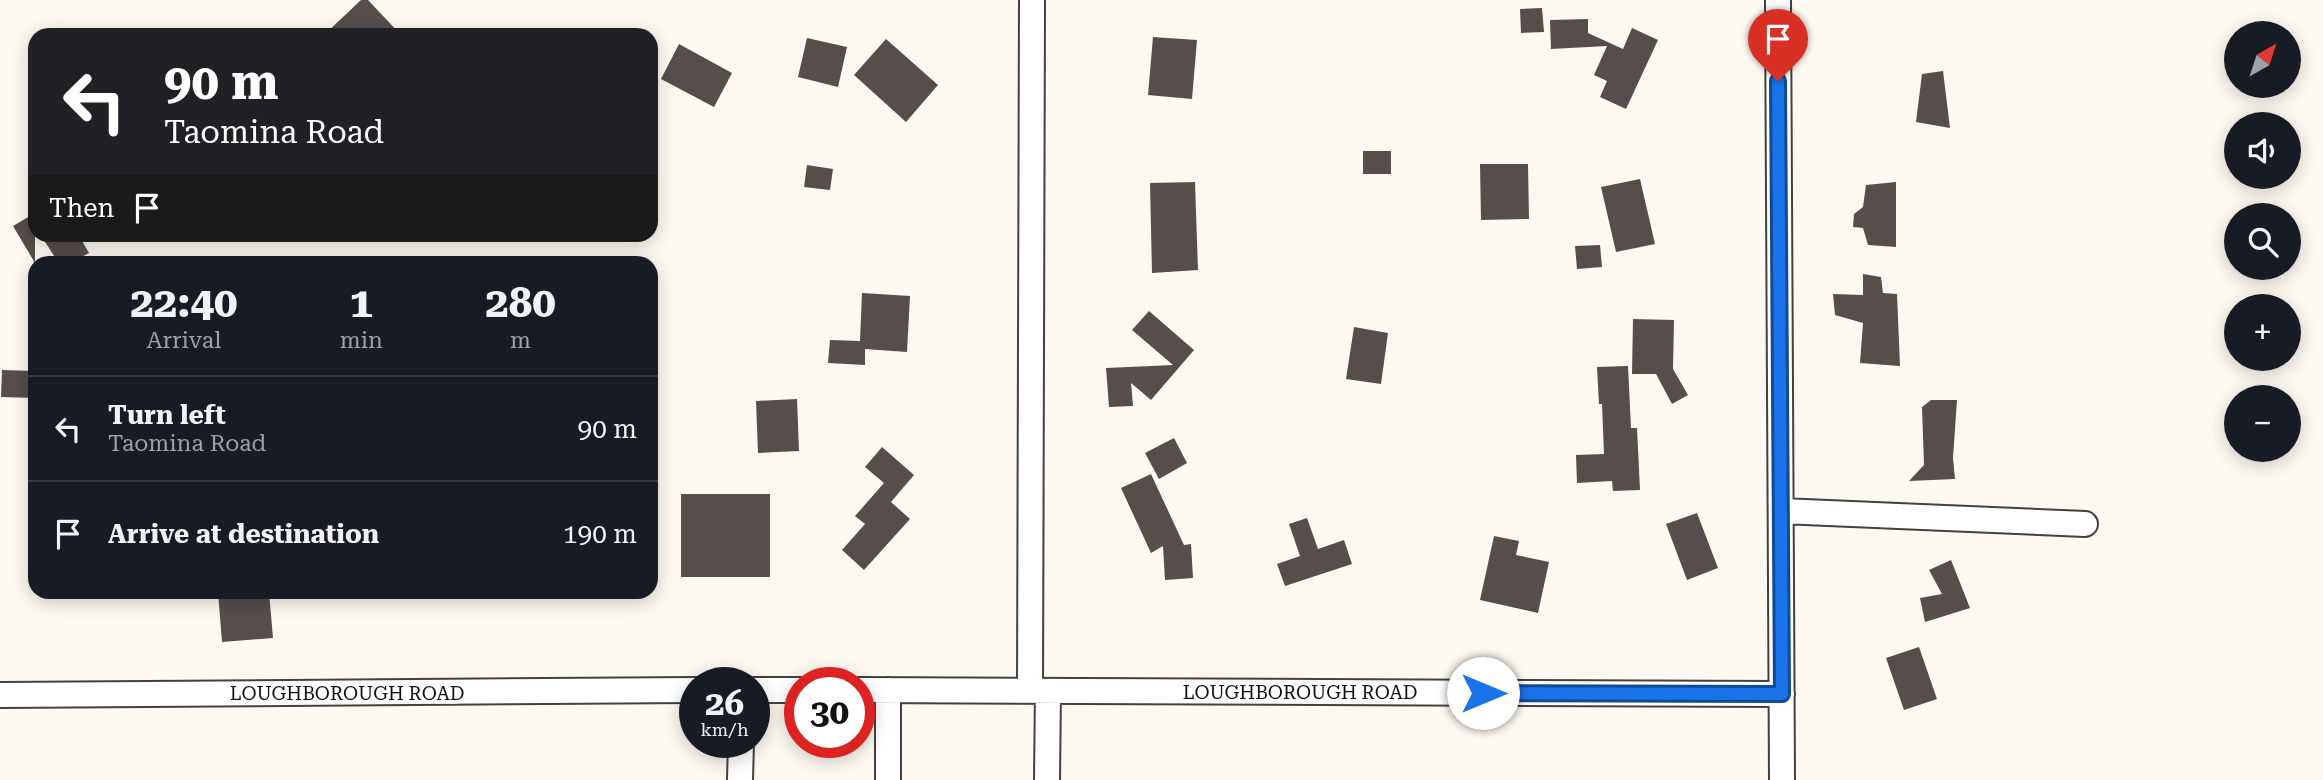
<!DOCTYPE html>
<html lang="en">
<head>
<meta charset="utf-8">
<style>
  body { margin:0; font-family:"Roboto Serif",serif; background:#20242c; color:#f1f3f6; height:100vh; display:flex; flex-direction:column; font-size:26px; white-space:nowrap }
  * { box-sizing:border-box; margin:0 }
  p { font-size:23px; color:#9ea1a6 }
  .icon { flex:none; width:38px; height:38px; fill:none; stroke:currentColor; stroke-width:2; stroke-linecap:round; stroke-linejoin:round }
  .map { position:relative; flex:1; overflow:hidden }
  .details { position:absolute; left:28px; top:256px; width:630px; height:343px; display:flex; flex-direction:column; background:#171b24; border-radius:21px; box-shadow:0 4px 18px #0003 }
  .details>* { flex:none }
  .guide { position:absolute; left:28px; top:28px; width:630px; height:214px; border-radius:21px; box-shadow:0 4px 18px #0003; background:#202124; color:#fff; overflow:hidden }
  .needle { width:46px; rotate:39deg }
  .controls { position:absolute; left:2224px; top:21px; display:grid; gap:14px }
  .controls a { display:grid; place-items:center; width:77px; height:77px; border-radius:50%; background:#171b24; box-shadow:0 4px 18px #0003; font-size:35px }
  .speed { position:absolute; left:679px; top:667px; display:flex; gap:14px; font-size:35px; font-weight:700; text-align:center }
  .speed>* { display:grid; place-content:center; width:91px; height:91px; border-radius:50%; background:#171b24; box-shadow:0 4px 18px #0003; line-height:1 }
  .speed small { font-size:18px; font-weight:400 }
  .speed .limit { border:10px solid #d22; background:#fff; color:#111 }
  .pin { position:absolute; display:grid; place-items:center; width:60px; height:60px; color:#fff; margin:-72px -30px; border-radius:50% 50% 50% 0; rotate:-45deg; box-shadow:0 0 7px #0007 }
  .pin .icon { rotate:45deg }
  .me { position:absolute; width:77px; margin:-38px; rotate:90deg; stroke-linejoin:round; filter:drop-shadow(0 0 5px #0008) }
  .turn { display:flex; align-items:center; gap:24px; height:147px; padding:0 21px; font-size:32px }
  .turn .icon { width:91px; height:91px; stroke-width:2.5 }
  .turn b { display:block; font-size:49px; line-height:60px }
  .then { display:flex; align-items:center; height:66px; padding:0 21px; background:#0003; gap:14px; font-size:26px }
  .eta { display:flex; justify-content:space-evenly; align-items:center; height:119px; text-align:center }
  .eta b { font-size:42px; font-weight:700; line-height:49px }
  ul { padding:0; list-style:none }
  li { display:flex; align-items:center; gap:21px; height:105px; padding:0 21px; border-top:2px solid #363941 }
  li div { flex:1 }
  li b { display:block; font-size:26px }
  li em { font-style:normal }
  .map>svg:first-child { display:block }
  .building { fill:#564e4c }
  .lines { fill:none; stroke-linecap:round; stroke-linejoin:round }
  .minor-casing { stroke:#414141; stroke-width:28 }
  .minor { stroke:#fff; stroke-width:24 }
  .route-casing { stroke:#114b97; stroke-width:18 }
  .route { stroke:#1a73e8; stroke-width:12 }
  .labels { text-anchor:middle; stroke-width:7; stroke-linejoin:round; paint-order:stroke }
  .street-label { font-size:19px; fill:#0e0e0e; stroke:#fff }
</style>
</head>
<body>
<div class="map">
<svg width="2323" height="780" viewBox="0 0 2323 780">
  <rect width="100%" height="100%" fill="#fdf9f1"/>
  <path class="building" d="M 361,0 L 368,0 L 401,35 L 324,35 Z
    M 1542,8 L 1544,32 L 1521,33 L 1520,9 Z
    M 1588,19 L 1588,33 L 1623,49 L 1632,28 L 1658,40 L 1626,109 L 1600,97 L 1607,81 L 1594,75 L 1607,46 L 1551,49 L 1550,20 Z
    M 1153,37 L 1197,40 L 1192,99 L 1148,95 Z
    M 807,38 L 847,47 L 838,87 L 798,77 Z
    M 886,39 L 938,85 L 906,122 L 854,75 Z
    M 679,44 L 732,73 L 714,107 L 661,79 Z
    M 1943,71 L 1950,128 L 1916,122 L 1922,74 Z
    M 1363,151 L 1391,151 L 1391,174 L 1363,174 Z
    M 1480,164 L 1528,164 L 1529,219 L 1481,220 Z
    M 807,165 L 833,169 L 830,190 L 804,187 Z
    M 1640,179 L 1655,244 L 1616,252 L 1601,187 Z
    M 1195,182 L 1198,270 L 1152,273 L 1150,183 Z
    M 1896,182 L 1896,247 L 1868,245 L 1863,228 L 1853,227 L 1854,214 L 1863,207 L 1866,185 Z
    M 35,213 L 35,263 L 13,226 Z
    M 40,234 L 78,234 L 89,253 L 72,262 L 58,262 Z
    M 1600,245 L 1602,267 L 1577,269 L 1575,246 Z
    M 1863,274 L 1881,277 L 1883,293 L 1897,294 L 1900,366 L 1860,363 L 1863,323 L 1835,315 L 1833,294 L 1863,295 Z
    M 862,293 L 910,296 L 907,352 L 865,349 L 865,365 L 828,363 L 830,340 L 860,341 Z
    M 1149,311 L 1194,350 L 1151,400 L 1131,383 L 1133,406 L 1109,407 L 1106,368 L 1173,365 L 1132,330 Z
    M 1633,319 L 1674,320 L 1673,369 L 1688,395 L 1672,404 L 1656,374 L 1632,374 Z
    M 1354,327 L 1388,333 L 1381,384 L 1346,379 Z
    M 1628,366 L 1631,428 L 1637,428 L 1640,490 L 1613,491 L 1612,481 L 1577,483 L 1576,455 L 1604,454 L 1602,404 L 1599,404 L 1597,367 Z
    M 2,370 L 35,371 L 35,398 L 1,397 Z
    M 797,399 L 799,451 L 758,453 L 756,401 Z
    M 1931,400 L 1957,400 L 1953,458 L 1955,479 L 1909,481 L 1924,465 L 1922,407 Z
    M 1174,438 L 1187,463 L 1159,479 L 1145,453 Z
    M 882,447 L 914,475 L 891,502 L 910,519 L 864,570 L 842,550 L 865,524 L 855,516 L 884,483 L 865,467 Z
    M 1151,474 L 1184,545 L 1191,544 L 1193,578 L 1165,580 L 1163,546 L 1151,553 L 1121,488 Z
    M 681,494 L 770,494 L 770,577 L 681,577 Z
    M 1697,513 L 1718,568 L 1687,580 L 1666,524 Z
    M 1307,518 L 1318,549 L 1344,540 L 1352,564 L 1285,586 L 1277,564 L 1300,556 L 1289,524 Z
    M 1494,536 L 1519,541 L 1516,555 L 1549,562 L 1538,613 L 1480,600 Z
    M 1951,560 L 1970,608 L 1925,622 L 1920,598 L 1942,594 L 1929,570 Z
    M 218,592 L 269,592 L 273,638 L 222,642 Z
    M 1919,647 L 1937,699 L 1904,710 L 1886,658 Z"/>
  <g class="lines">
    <g class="minor-casing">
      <path id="minor" d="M 1778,0 L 1782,780
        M 1781,511 L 2085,524
        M 754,690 L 800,690
        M 859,690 L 1782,694
        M 888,690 L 888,780
        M 1030,691 L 1032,0
        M 0,695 L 695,690
        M 740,780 L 741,742
        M 1047,780 L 1048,691"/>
    </g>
    <use href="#minor" class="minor"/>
  </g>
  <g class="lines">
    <g class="route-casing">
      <path id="route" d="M 1483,693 L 1782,694 L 1778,81"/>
    </g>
    <use href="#route" class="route"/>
  </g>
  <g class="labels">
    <g class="street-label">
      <text x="1300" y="699">LOUGHBOROUGH ROAD</text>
      <text x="347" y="700">LOUGHBOROUGH ROAD</text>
    </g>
  </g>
</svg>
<div class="controls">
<a><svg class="needle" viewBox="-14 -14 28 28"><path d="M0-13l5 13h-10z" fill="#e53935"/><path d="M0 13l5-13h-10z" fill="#9ea1a6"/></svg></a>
<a><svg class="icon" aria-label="sound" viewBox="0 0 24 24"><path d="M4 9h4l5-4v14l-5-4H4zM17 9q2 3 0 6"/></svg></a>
<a><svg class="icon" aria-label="search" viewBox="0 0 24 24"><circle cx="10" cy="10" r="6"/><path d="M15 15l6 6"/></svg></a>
<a>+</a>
<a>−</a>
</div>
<div class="speed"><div>26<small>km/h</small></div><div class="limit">30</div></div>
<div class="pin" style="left:1778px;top:81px;background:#d93025"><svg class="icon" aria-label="arrive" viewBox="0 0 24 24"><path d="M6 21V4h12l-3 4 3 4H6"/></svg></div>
<svg class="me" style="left:1483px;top:693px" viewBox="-20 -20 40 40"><circle r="19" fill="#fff"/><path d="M0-13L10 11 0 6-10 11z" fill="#1a73e8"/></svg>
<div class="guide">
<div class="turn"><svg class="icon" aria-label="left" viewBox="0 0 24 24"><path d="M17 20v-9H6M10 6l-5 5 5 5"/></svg><div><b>90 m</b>Taomina Road</div></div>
<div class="then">Then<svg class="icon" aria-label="arrive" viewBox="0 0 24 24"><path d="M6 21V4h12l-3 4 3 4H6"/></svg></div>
</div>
<section class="details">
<div class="eta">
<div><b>22:40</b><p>Arrival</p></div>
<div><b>1</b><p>min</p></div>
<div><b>280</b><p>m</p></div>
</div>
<ul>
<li><svg class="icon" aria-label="left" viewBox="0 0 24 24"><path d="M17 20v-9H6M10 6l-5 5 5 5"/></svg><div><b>Turn left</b><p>Taomina Road</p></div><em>90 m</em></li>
<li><svg class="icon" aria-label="arrive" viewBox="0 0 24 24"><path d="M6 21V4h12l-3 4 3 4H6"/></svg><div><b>Arrive at destination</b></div><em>190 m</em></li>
</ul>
</section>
</div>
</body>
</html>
